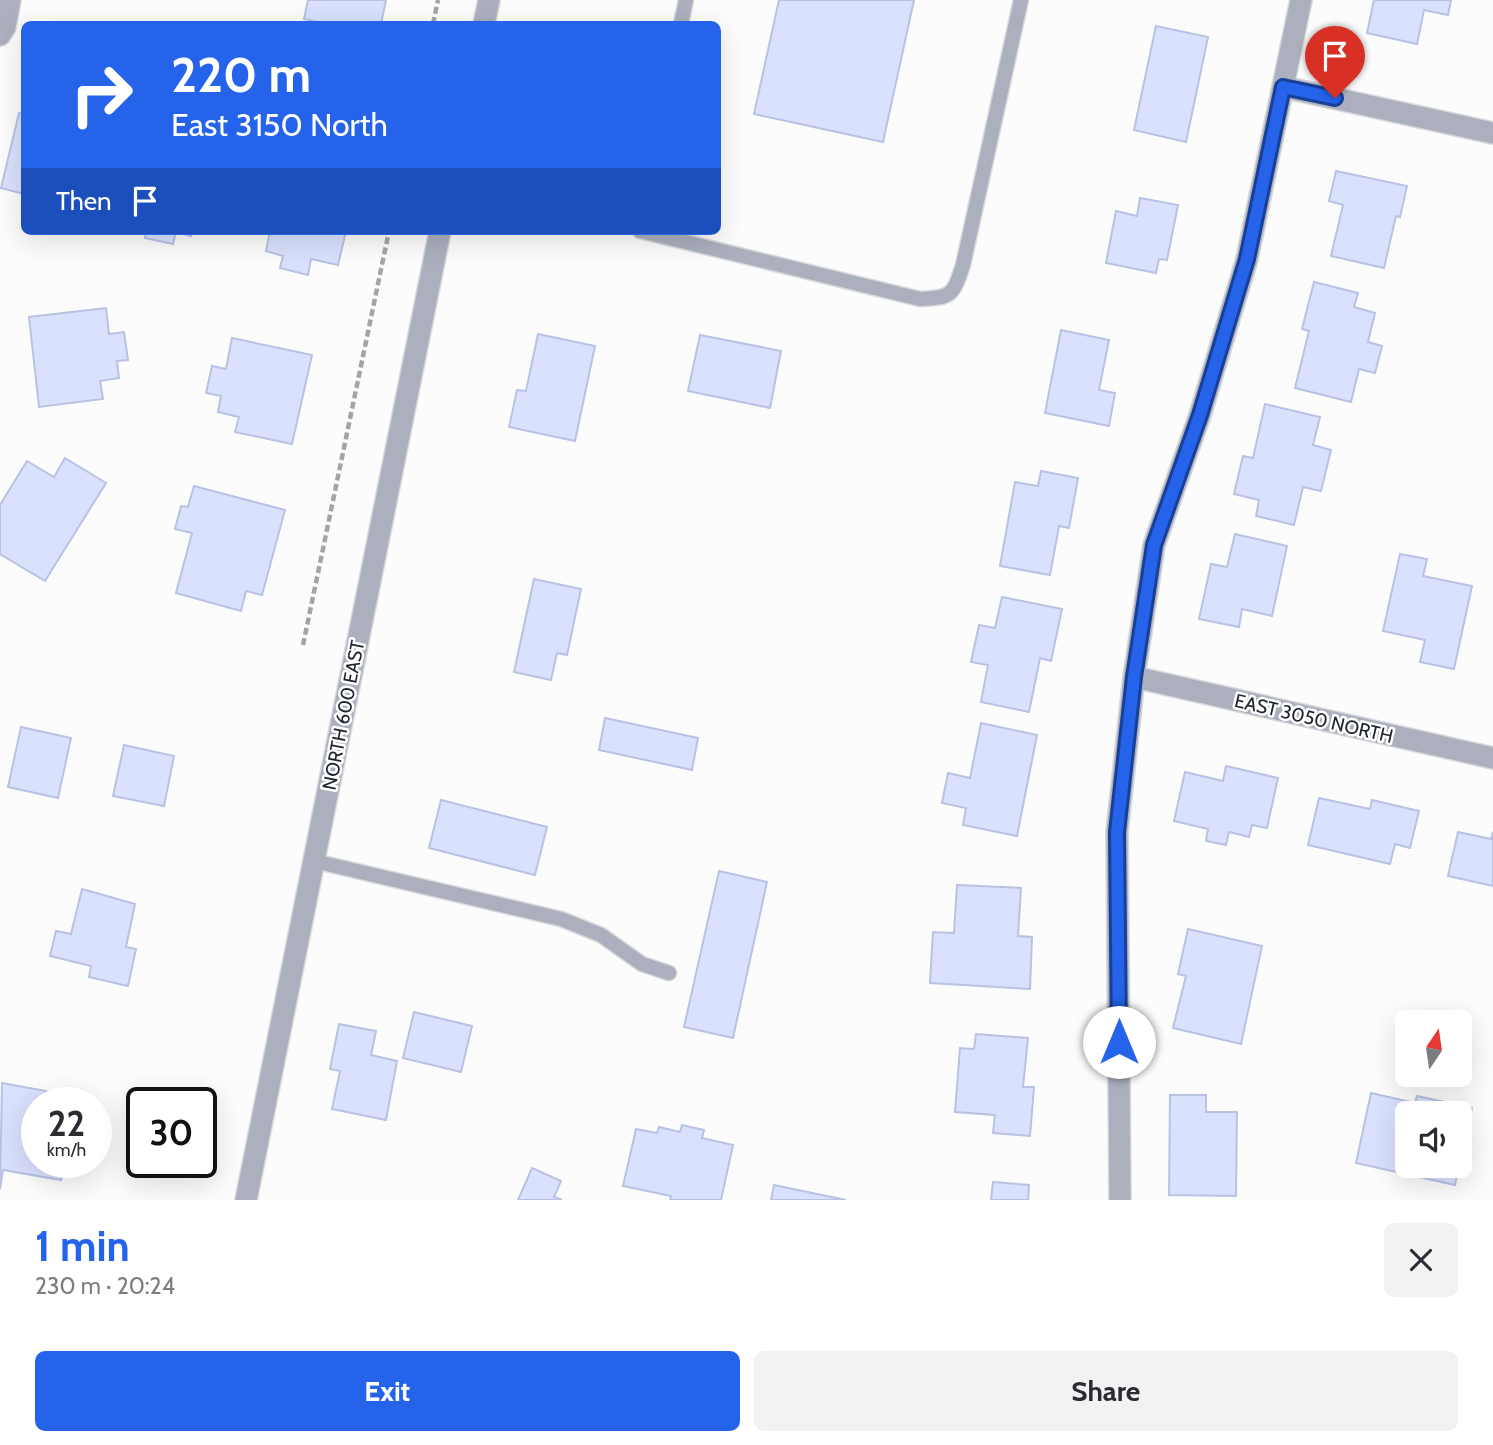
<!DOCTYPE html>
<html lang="en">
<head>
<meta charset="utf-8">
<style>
  body { margin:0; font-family:Cabin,sans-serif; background:#f2f2f3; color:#2b2b33; height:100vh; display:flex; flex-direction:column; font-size:26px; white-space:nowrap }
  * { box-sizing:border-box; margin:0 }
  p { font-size:23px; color:#7c7c81 }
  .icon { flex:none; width:38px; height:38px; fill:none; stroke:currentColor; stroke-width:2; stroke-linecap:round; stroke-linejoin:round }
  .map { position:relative; height:1200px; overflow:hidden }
  .side { display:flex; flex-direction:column; background:#fff; flex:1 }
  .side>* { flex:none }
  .guide { position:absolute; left:21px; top:21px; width:700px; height:214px; border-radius:10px; box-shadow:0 7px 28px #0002; background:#2563eb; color:#fff; overflow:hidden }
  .needle { width:46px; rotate:13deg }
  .tools { position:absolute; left:1395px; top:1010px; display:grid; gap:14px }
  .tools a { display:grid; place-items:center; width:77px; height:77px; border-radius:10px; background:#fff; box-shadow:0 7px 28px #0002; font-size:35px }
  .speed { position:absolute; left:21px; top:1087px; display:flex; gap:14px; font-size:35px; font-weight:700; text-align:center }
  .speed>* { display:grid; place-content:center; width:91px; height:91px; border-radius:50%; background:#fff; box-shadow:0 7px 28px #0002; line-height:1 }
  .speed small { font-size:18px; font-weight:400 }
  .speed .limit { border:4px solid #111; border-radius:10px; background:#fff; color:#111 }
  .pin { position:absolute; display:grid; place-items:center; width:60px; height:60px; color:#fff; margin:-72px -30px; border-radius:50% 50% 50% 0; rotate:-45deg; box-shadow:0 0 7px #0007 }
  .pin .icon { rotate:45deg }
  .me { position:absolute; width:77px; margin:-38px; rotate:0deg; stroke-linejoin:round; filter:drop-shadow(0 0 5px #0008) }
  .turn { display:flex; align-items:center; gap:24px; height:147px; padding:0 35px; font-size:32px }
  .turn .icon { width:91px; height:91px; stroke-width:2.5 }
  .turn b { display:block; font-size:49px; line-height:60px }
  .then { display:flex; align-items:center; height:66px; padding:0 35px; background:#0003; gap:14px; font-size:26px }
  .round { display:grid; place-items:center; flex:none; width:74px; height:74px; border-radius:10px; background:#f2f2f3 }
  .head { display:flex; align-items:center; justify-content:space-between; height:119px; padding:0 35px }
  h1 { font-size:42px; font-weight:700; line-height:52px; color:#2563eb }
  .action { display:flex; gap:14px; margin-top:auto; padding:14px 35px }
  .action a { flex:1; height:80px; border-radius:10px; background:#2563eb; color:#fff; font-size:28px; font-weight:700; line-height:80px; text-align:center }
  .action a+a { background:#f2f2f3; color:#2b2b33 }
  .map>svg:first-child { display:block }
  .building { fill:#dae1fd; stroke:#b9c2e3; stroke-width:2 }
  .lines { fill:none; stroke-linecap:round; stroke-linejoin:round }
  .service-casing { stroke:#d8d9db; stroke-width:17 }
  .minor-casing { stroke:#d8d9db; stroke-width:24 }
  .path { stroke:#a2a4a8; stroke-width:4.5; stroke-dasharray:7 3.5; stroke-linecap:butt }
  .service { stroke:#abafbe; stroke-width:14 }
  .minor { stroke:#abafbe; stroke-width:21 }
  .route-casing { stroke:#184099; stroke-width:18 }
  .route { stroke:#2563eb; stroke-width:12 }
  .labels { text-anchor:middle; stroke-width:5; stroke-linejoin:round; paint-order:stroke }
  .street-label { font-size:19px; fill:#212431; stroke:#fff }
</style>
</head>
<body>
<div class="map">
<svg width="1493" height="1200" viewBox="0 0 1493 1200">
  <rect width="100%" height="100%" fill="#fbfcfb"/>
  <path class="building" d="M 308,0 L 386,0 L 381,24 L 318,24 L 318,22 L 304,19 Z
    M 779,0 L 914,0 L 883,142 L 754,114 Z
    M 1374,0 L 1451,0 L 1448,15 L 1424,10 L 1417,44 L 1367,33 Z
    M 1156,26 L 1208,37 L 1186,142 L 1134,130 Z
    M 19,113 L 24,115 L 24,194 L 1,188 Z
    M 1336,171 L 1407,186 L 1400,217 L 1396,216 L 1384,268 L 1331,256 L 1343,205 L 1329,201 Z
    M 1140,198 L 1178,205 L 1167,260 L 1159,259 L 1156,273 L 1106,263 L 1116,211 L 1137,216 Z
    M 146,231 L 192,231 L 191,236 L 176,232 L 173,244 L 145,238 Z
    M 270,231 L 346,231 L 338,265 L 311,259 L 308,275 L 280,268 L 283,256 L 266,251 Z
    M 1314,282 L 1358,293 L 1354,307 L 1375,313 L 1368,342 L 1382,346 L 1375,373 L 1359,369 L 1351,402 L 1295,388 L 1309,331 L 1302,329 Z
    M 106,308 L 109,334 L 124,332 L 128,360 L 117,361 L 119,378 L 100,381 L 103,399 L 39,407 L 29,317 Z
    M 1061,330 L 1109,340 L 1099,390 L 1115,393 L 1109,426 L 1045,413 Z
    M 538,334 L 595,346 L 575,441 L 509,427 L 517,390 L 526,391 Z
    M 700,335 L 781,351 L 770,408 L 688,391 Z
    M 232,338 L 312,355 L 292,444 L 235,432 L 239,417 L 218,412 L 221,396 L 206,393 L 212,366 L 226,369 Z
    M 1265,404 L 1320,417 L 1313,445 L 1331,450 L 1321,491 L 1303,487 L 1294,525 L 1256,516 L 1259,500 L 1234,494 L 1243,456 L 1253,458 Z
    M 65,458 L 106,483 L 45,581 L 0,554 L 0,505 L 27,461 L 54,477 Z
    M 1041,471 L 1078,478 L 1069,528 L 1059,526 L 1050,575 L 1000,566 L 1015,482 L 1038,486 Z
    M 194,486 L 285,510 L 262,595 L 246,591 L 241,611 L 176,593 L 192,533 L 175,529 L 181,506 L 188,507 Z
    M 1235,534 L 1287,546 L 1272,616 L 1242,609 L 1239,627 L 1199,619 L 1211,564 L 1227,567 Z
    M 1400,554 L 1427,559 L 1423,576 L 1472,586 L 1454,669 L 1420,662 L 1425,640 L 1383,631 Z
    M 534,579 L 581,589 L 567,655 L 557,653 L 551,680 L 514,672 Z
    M 1002,597 L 1062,609 L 1051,661 L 1040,658 L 1029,712 L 981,702 L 988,665 L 971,662 L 979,625 L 995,628 Z
    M 605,718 L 698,738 L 692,770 L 599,750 Z
    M 981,723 L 1037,735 L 1017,836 L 963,825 L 966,808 L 942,803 L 948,773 L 970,778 Z
    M 21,727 L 71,738 L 58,798 L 8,787 Z
    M 124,745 L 174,756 L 164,806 L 113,796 Z
    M 1226,766 L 1278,778 L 1267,828 L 1252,825 L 1249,837 L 1229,832 L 1226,845 L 1206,841 L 1208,829 L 1174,821 L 1185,772 L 1223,781 Z
    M 1319,798 L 1370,809 L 1372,800 L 1419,811 L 1410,848 L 1395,844 L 1390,864 L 1308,845 Z
    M 441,800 L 547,827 L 535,875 L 429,848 Z
    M 1458,832 L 1491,839 L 1493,832 L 1493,886 L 1448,876 Z
    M 719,871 L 767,882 L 733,1038 L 684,1027 Z
    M 957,885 L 1021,888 L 1018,936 L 1032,937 L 1030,989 L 930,983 L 933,932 L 954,933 Z
    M 82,889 L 135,904 L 126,947 L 136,949 L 128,986 L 89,977 L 91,966 L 50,956 L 56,931 L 71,934 Z
    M 1188,929 L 1262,946 L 1241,1044 L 1173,1028 L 1186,976 L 1178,974 Z
    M 414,1012 L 472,1026 L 461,1072 L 403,1058 Z
    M 339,1024 L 376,1031 L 371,1055 L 397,1061 L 386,1120 L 332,1109 L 340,1071 L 330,1069 Z
    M 976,1034 L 1028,1038 L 1023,1087 L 1034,1087 L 1030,1136 L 993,1133 L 995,1115 L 955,1112 L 960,1048 L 974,1049 Z
    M 2,1083 L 46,1091 L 45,1102 L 37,1102 L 37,1162 L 65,1162 L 61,1180 L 3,1170 L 0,1189 Z
    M 1371,1093 L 1415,1103 L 1417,1096 L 1472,1108 L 1460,1165 L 1460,1113 L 1407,1113 L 1407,1166 L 1459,1166 L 1455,1185 L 1356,1163 Z
    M 1170,1095 L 1206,1095 L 1206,1112 L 1237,1112 L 1236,1196 L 1169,1195 Z
    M 682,1125 L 704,1130 L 702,1138 L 733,1145 L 721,1200 L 670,1200 L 671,1196 L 623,1186 L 636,1129 L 657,1133 L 659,1127 L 680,1132 Z
    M 532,1168 L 561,1181 L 554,1197 L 562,1200 L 518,1200 Z
    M 993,1182 L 1029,1185 L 1028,1200 L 991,1200 Z
    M 774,1185 L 846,1200 L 771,1200 Z"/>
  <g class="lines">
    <g class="service-casing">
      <path id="service" d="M 681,24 L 686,0
        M 640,231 L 920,299 C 952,298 953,295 963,265 L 1021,0
        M 314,861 L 561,919 L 601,935 L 642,964 L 669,973"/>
    </g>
    <g class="minor-casing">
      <path id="minor" d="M 484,24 L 489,0
        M 0,35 L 5,27 L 10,0
        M 1283,87 L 1493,133
        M 1134,677 L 1493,758
        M 246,1200 L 440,231
        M 1120,1200 L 1117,832 L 1134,677 L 1154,545 L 1200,415 L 1247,259 L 1301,0"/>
    </g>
    <path class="path" d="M 433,24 L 438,0
      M 303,645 L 389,231"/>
    <use href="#service" class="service"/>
    <use href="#minor" class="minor"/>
  </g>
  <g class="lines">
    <g class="route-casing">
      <path id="route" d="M 1119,1042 L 1117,832 L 1134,677 L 1154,545 L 1200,415 L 1247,259 L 1283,87 L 1335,98"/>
    </g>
    <use href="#route" class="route"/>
  </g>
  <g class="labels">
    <g class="street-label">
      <text transform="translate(343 715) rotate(-79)" y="7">NORTH 600 EAST</text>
      <text transform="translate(1314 718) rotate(13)" y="7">EAST 3050 NORTH</text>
    </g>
  </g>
</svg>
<div class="tools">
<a><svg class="needle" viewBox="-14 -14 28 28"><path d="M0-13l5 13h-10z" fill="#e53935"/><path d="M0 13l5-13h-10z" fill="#7c7c81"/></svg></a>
<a><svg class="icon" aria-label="sound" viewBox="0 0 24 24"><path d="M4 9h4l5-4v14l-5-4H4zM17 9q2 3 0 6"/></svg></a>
</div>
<div class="speed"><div>22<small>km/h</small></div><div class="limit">30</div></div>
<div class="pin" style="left:1335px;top:98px;background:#d93025"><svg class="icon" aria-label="arrive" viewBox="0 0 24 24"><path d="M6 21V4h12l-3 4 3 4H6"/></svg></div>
<svg class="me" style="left:1119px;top:1042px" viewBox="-20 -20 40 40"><circle r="19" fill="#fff"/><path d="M0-13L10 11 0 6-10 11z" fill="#2563eb"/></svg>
<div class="guide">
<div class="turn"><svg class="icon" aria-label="right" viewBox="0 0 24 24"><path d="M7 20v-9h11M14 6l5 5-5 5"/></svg><div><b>220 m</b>East 3150 North</div></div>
<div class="then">Then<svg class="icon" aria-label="arrive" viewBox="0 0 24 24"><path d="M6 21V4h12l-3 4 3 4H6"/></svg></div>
</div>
</div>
<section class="side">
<div class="head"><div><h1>1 min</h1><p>230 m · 20:24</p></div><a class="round"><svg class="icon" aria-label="close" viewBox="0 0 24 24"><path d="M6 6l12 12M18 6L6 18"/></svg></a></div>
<div class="action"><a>Exit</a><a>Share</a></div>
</section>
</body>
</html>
